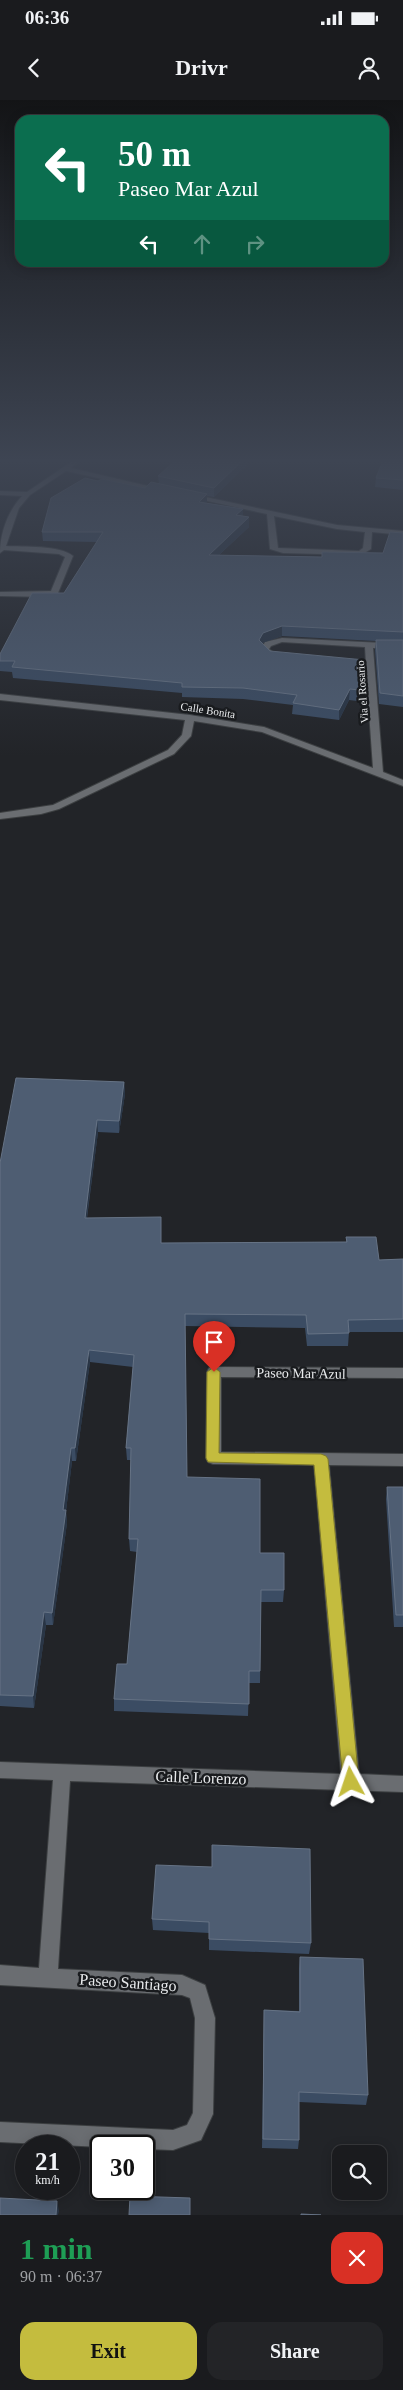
<!DOCTYPE html>
<html lang="en">
<head>
<meta charset="utf-8">
<style>
  body { margin:0; font-family:"Times New Roman",serif; background:#232427; color:#f1f3f6; height:100vh; display:flex; flex-direction:column; font-size:19px; white-space:nowrap }
  * { box-sizing:border-box; margin:0 }
  p { font-size:16px; color:#9fa1a4 }
  .icon { flex:none; width:28px; height:28px; fill:none; stroke:currentColor; stroke-width:2; stroke-linecap:round; stroke-linejoin:round }
  .map { position:relative; height:2115px; overflow:hidden }
  .panel { display:flex; flex-direction:column; background:#1a1b1e; flex:1 }
  .panel>* { flex:none }
  .hud { position:absolute; left:15px; top:15px; width:374px; height:152px; border-radius:15px; box-shadow:0 2px 12px #0003,0 0 0 1px #38393c; background:#0b6e4f; color:#fff; overflow:hidden }
  .controls { position:absolute; left:332px; top:2045px; display:grid; gap:10px }
  .controls a { display:grid; place-items:center; width:55px; height:55px; border-radius:10px; background:#1a1b1e; box-shadow:0 2px 12px #0003,0 0 0 1px #38393c; font-size:25px }
  .speed { position:absolute; left:15px; top:2035px; display:flex; gap:10px; font-size:25px; font-weight:700; text-align:center }
  .speed>* { display:grid; place-content:center; width:65px; height:65px; border-radius:50%; background:#1a1b1e; box-shadow:0 2px 12px #0003,0 0 0 1px #38393c; line-height:1 }
  .speed small { font-size:12px; font-weight:400 }
  .speed .limit { border:2px solid #111; border-radius:8px; background:#fff; color:#111 }
  .pin { position:absolute; display:grid; place-items:center; width:42px; height:42px; color:#fff; margin:-51px -21px; border-radius:50% 50% 50% 0; rotate:-45deg; box-shadow:0 0 5px #0007 }
  .pin .icon { rotate:45deg }
  .me { position:absolute; width:55px; margin:-28px; rotate:355deg; stroke-linejoin:round; filter:drop-shadow(0 0 4px #0008) }
  .turn { display:flex; align-items:center; gap:18px; height:105px; padding:0 20px; font-size:22px }
  .turn .icon { width:65px; height:65px; stroke-width:2.5 }
  .turn b { display:block; font-size:35px; line-height:42px }
  .lanes { display:flex; align-items:center; height:48px; padding:0 20px; background:#0003; justify-content:center; gap:25px; direction:ltr }
  .lanes .off { opacity:.35 }
  .round { display:grid; place-items:center; flex:none; width:52px; height:52px; border-radius:15px; background:#232427 }
  .head { display:flex; align-items:center; justify-content:space-between; height:85px; padding:0 20px }
  h1 { font-size:30px; font-weight:800; line-height:38px; color:#1e9e55 }
  .button { display:flex; gap:10px; margin-top:auto; padding:10px 20px }
  .button a { flex:1; height:58px; border-radius:15px; background:#c4bc3e; color:#111; font-size:20px; font-weight:800; line-height:58px; text-align:center }
  .button a+a { background:#232427; color:#f1f3f6 }
  .status { display:flex; justify-content:space-between; align-items:center; height:35px; padding:0 25px; background:#1a1b1e; direction:ltr }
  .status svg { height:14px; fill:currentColor }
  header { display:flex; justify-content:space-between; align-items:center; height:65px; padding:0 20px; background:#1a1b1e; font-size:22px; font-weight:800 }
  .map>svg:first-child { display:block }
  .lines { fill:none; stroke-linecap:round; stroke-linejoin:round }
  .minor-casing { stroke:#3c3f41; stroke-width:2 }
  .minor { fill:#6a6d71; fill-rule:evenodd }
  .wall { fill:#3b4c63 }
  .shaded-wall { fill:#293545 }
  .building { fill:#4e5d72; stroke:#667385 }
  .route { fill:#c4bc3e; stroke:#7f7a28 }
  .labels { text-anchor:middle; stroke-width:5; stroke-linejoin:round; paint-order:stroke }
  .far-street-label { font-size:11px; fill:#e9ebed; stroke:#191b1e }
  .street-label { font-size:14px; fill:#e9ebed; stroke:#191b1e }
  .near-street-label { font-size:16px; fill:#e9ebed; stroke:#191b1e }
</style>
</head>
<body>
<div class="status"><b>06:36</b><svg viewBox="0 0 49 12"><path d="M0 12V9h3v3zM5 12V6h3v6zM10 12V3h3v9zM15 12V0h3v12zM26 1h20v11H26zM47 4h2v5h-2z"/></svg></div>
<header><svg class="icon" aria-label="back" viewBox="0 0 24 24"><path d="M15 5l-7 7 7 7"/></svg>Drivr<svg class="icon" aria-label="person" viewBox="0 0 24 24"><circle cx="12" cy="8" r="4"/><path d="M4 21q1-7 8-7t8 7"/></svg></header>
<div class="map">
<svg width="403" height="2115" viewBox="0 0 403 2115">
  <rect width="100%" height="100%" fill="#222428"/>
  <g class="lines">
    <g class="minor-casing">
      <path id="minor" d="M 74,360 L 81,360 L 71,368 L 165,390 L 162,392 L 66,371 L 30,395 L 19,408 L 6,446 C 23,447 60,445 73,456 L 58,493 L 47,497 L 0,496 L 0,492 L 51,491 L 65,457 L 59,454 L 4,450 L 0,453 C 0,433 8,411 22,396 L 0,395 L 0,391 L 27,392 Z
        M 191,394 L 337,425 L 403,431 L 403,435 L 372,432 L 371,449 L 361,455 L 283,453 L 270,449 L 267,414 L 189,397 L 189,395 ZM 274,416 L 337,429 L 365,432 L 363,448 L 359,451 L 278,448 Z
        M 282,538 L 403,544 L 403,548 L 373,548 L 383,672 L 403,680 L 403,686 L 262,632 L 194,621 L 191,636 L 174,654 L 59,709 L 41,714 L 0,719 L 0,713 L 53,705 L 168,650 L 182,635 L 185,620 L 0,600 L 0,594 L 190,615 L 264,627 L 373,668 L 366,569 L 350,568 L 346,565 L 350,562 L 366,564 L 365,547 L 282,542 L 271,546 L 269,549 L 280,558 L 276,561 L 261,550 L 265,542 Z
        M 214,1267 L 403,1268 L 403,1278 L 221,1277 L 221,1352 L 403,1354 L 403,1366 L 329,1365 L 359,1674 L 403,1676 L 403,1692 L 70,1681 L 58,1869 L 182,1875 L 205,1885 L 215,1918 L 213,2014 L 201,2040 L 173,2050 L 144,2049 L 144,2046 L 101,2047 L 0,2042 L 0,2022 L 173,2030 L 187,2025 L 193,2013 L 195,1918 L 190,1898 L 182,1895 L 0,1885 L 0,1865 L 39,1868 L 53,1680 L 0,1678 L 0,1662 L 341,1674 L 314,1365 L 213,1364 L 208,1362 L 206,1358 L 207,1272 L 209,1268 Z"/>
    </g>
    <use href="#minor" class="minor"/>
  </g>
  <path class="wall" d="M 252,360 L 214,397 L 207,396 L 207,403 L 243,409 L 243,416 L 249,417 L 249,427 L 219,455 L 322,457 L 322,452 L 383,453 L 403,433 L 403,607 L 379,604 L 375,550 L 376,541 L 282,536 L 262,543 L 270,551 L 367,591 L 366,602 L 349,600 L 339,620 L 292,614 L 293,605 L 243,599 L 182,597 L 182,593 L 13,578 L 12,572 L 0,571 L 0,554 L 64,493 L 97,442 L 43,441 L 42,432 L 98,381 L 145,388 L 159,384 L 158,376 Z
    M 403,360 L 403,390 L 375,387 L 376,378 Z
    M 124,982 L 125,994 L 119,1033 L 98,1032 L 87,1118 L 161,1143 L 346,1142 L 346,1137 L 379,1160 L 403,1159 L 403,1232 L 349,1232 L 348,1246 L 307,1246 L 305,1228 L 185,1226 L 187,1377 L 260,1453 L 284,1490 L 283,1502 L 261,1502 L 260,1583 L 249,1583 L 248,1616 L 114,1611 L 114,1599 L 127,1564 L 137,1452 L 130,1451 L 129,1439 L 131,1360 L 127,1360 L 126,1348 L 133,1267 L 90,1262 L 76,1361 L 72,1361 L 66,1411 L 67,1423 L 53,1525 L 46,1525 L 34,1608 L 0,1606 L 0,1063 Z
    M 387,1387 L 403,1387 L 403,1527 L 394,1527 L 386,1399 Z
    M 212,1767 L 311,1843 L 309,1854 L 209,1850 L 209,1833 L 153,1830 L 152,1819 Z
    M 300,1857 L 368,1995 L 366,2005 L 299,2002 L 299,2040 L 298,2049 L 262,2048 L 264,1910 L 299,1911 L 299,1868 Z"/>
  <path class="shaded-wall" d="M 243,360 L 252,360 L 214,397 L 214,388 Z
    M 207,394 L 207,404 L 199,402 Z
    M 243,409 L 243,419 L 236,415 Z
    M 249,417 L 249,427 L 209,464 L 209,455 Z
    M 282,526 L 282,536 L 262,543 L 259,540 L 263,533 Z
    M 350,589 L 349,600 L 339,620 L 339,610 Z
    M 124,982 L 125,994 L 119,1033 L 119,1021 Z
    M 97,1020 L 98,1032 L 85,1130 L 85,1118 Z
    M 89,1250 L 90,1262 L 76,1361 L 75,1348 Z
    M 71,1348 L 72,1361 L 66,1411 L 67,1423 L 53,1525 L 52,1513 L 63,1410 Z
    M 44,1512 L 46,1525 L 34,1608 L 33,1596 Z
    M 57,2101 L 59,2111 L 58,2115 L 56,2115 Z"/>
  <path class="building" d="M 176,360 L 243,360 L 214,388 L 158,376 Z
    M 383,360 L 403,360 L 403,380 L 376,378 Z
    M 85,378 L 98,381 L 102,379 L 145,388 L 151,382 L 207,394 L 199,402 L 243,409 L 236,415 L 249,417 L 209,455 L 322,457 L 322,452 L 383,453 L 390,432 L 403,433 L 403,532 L 282,526 L 263,533 L 259,540 L 270,551 L 365,560 L 367,591 L 350,589 L 339,610 L 293,603 L 297,595 L 243,588 L 182,587 L 182,583 L 12,567 L 15,561 L 0,561 L 0,554 L 32,493 L 64,493 L 103,432 L 42,432 L 51,398 Z
    M 376,540 L 403,540 L 403,596 L 380,593 Z
    M 16,978 L 124,982 L 119,1021 L 97,1020 L 85,1118 L 161,1117 L 161,1143 L 347,1142 L 346,1137 L 376,1137 L 379,1160 L 403,1159 L 403,1219 L 348,1220 L 349,1233 L 308,1234 L 306,1215 L 185,1214 L 187,1377 L 260,1379 L 260,1453 L 284,1453 L 284,1490 L 261,1490 L 260,1571 L 249,1571 L 249,1604 L 114,1599 L 117,1564 L 127,1564 L 138,1439 L 129,1439 L 131,1348 L 126,1348 L 134,1255 L 89,1250 L 75,1348 L 71,1348 L 63,1410 L 66,1410 L 52,1513 L 44,1512 L 33,1596 L 0,1595 L 0,1063 Z
    M 387,1387 L 403,1387 L 403,1515 L 396,1515 Z
    M 212,1745 L 310,1749 L 311,1843 L 209,1839 L 209,1822 L 152,1819 L 156,1765 L 212,1767 Z
    M 300,1857 L 363,1859 L 368,1995 L 299,1992 L 299,2040 L 263,2039 L 264,1910 L 300,1912 Z
    M 130,2096 L 190,2098 L 190,2115 L 129,2115 Z
    M 0,2098 L 57,2101 L 56,2115 L 0,2115 Z
    M 301,2114 L 321,2115 L 301,2115 Z"/>
  <linearGradient id="sky" x2="0" y2="1"><stop stop-color="#131416"/><stop offset="0.55" stop-color="#3e4553"/><stop offset="1" stop-color="#3e4553" stop-opacity="0"/></linearGradient>
  <rect width="403" height="656" fill="url(#sky)"/>
  <path class="route" d="M 214,1267 L 220,1272 L 219,1353 L 321,1354 L 326,1356 L 328,1359 L 359,1682 L 357,1687 L 351,1689 L 345,1687 L 343,1682 L 314,1365 L 208,1362 L 206,1358 L 207,1272 Z"/>
  <g class="labels">
    <g class="far-street-label">
      <text transform="translate(362 592) rotate(-94)" y="4">Via el Rosario</text>
      <text transform="translate(208 610) rotate(9)" y="4">Calle Bonita</text>
    </g>
    <g class="street-label">
      <text transform="translate(301 1273) rotate(1)" y="5">Paseo Mar Azul</text>
    </g>
    <g class="near-street-label">
      <text transform="translate(201 1677) rotate(2)" y="6">Calle Lorenzo</text>
      <text transform="translate(128 1882) rotate(4)" y="6">Paseo Santiago</text>
    </g>
  </g>
</svg>
<div class="controls">
<a><svg class="icon" aria-label="search" viewBox="0 0 24 24"><circle cx="10" cy="10" r="6"/><path d="M15 15l6 6"/></svg></a>
</div>
<div class="speed"><div>21<small>km/h</small></div><div class="limit">30</div></div>
<div class="pin" style="left:214px;top:1272px;background:#d93025"><svg class="icon" aria-label="arrive" viewBox="0 0 24 24"><path d="M6 21V4h12l-3 4 3 4H6"/></svg></div>
<svg class="me" style="left:351px;top:1682px" viewBox="-20 -20 40 40"><path d="M0-17L14 15 0 8-14 15z" fill="#c4bc3e" stroke="#fff" stroke-width="4"/></svg>
<div class="hud">
<div class="turn"><svg class="icon" aria-label="left" viewBox="0 0 24 24"><path d="M17 20v-9H6M10 6l-5 5 5 5"/></svg><div><b>50 m</b>Paseo Mar Azul</div></div>
<div class="lanes"><svg class="icon" aria-label="left" viewBox="0 0 24 24"><path d="M17 20v-9H6M10 6l-5 5 5 5"/></svg><svg class="icon off" aria-label="ahead" viewBox="0 0 24 24"><path d="M12 20V5M6 11l6-6 6 6"/></svg><svg class="icon off" aria-label="right" viewBox="0 0 24 24"><path d="M7 20v-9h11M14 6l5 5-5 5"/></svg></div>
</div>
</div>
<section class="panel">
<div class="head"><div><h1>1 min</h1><p>90 m · 06:37</p></div><a class="round" style="background:#d93025;color:#fff"><svg class="icon" aria-label="close" viewBox="0 0 24 24"><path d="M6 6l12 12M18 6L6 18"/></svg></a></div>
<div class="button"><a>Exit</a><a>Share</a></div>
</section>
</body>
</html>
